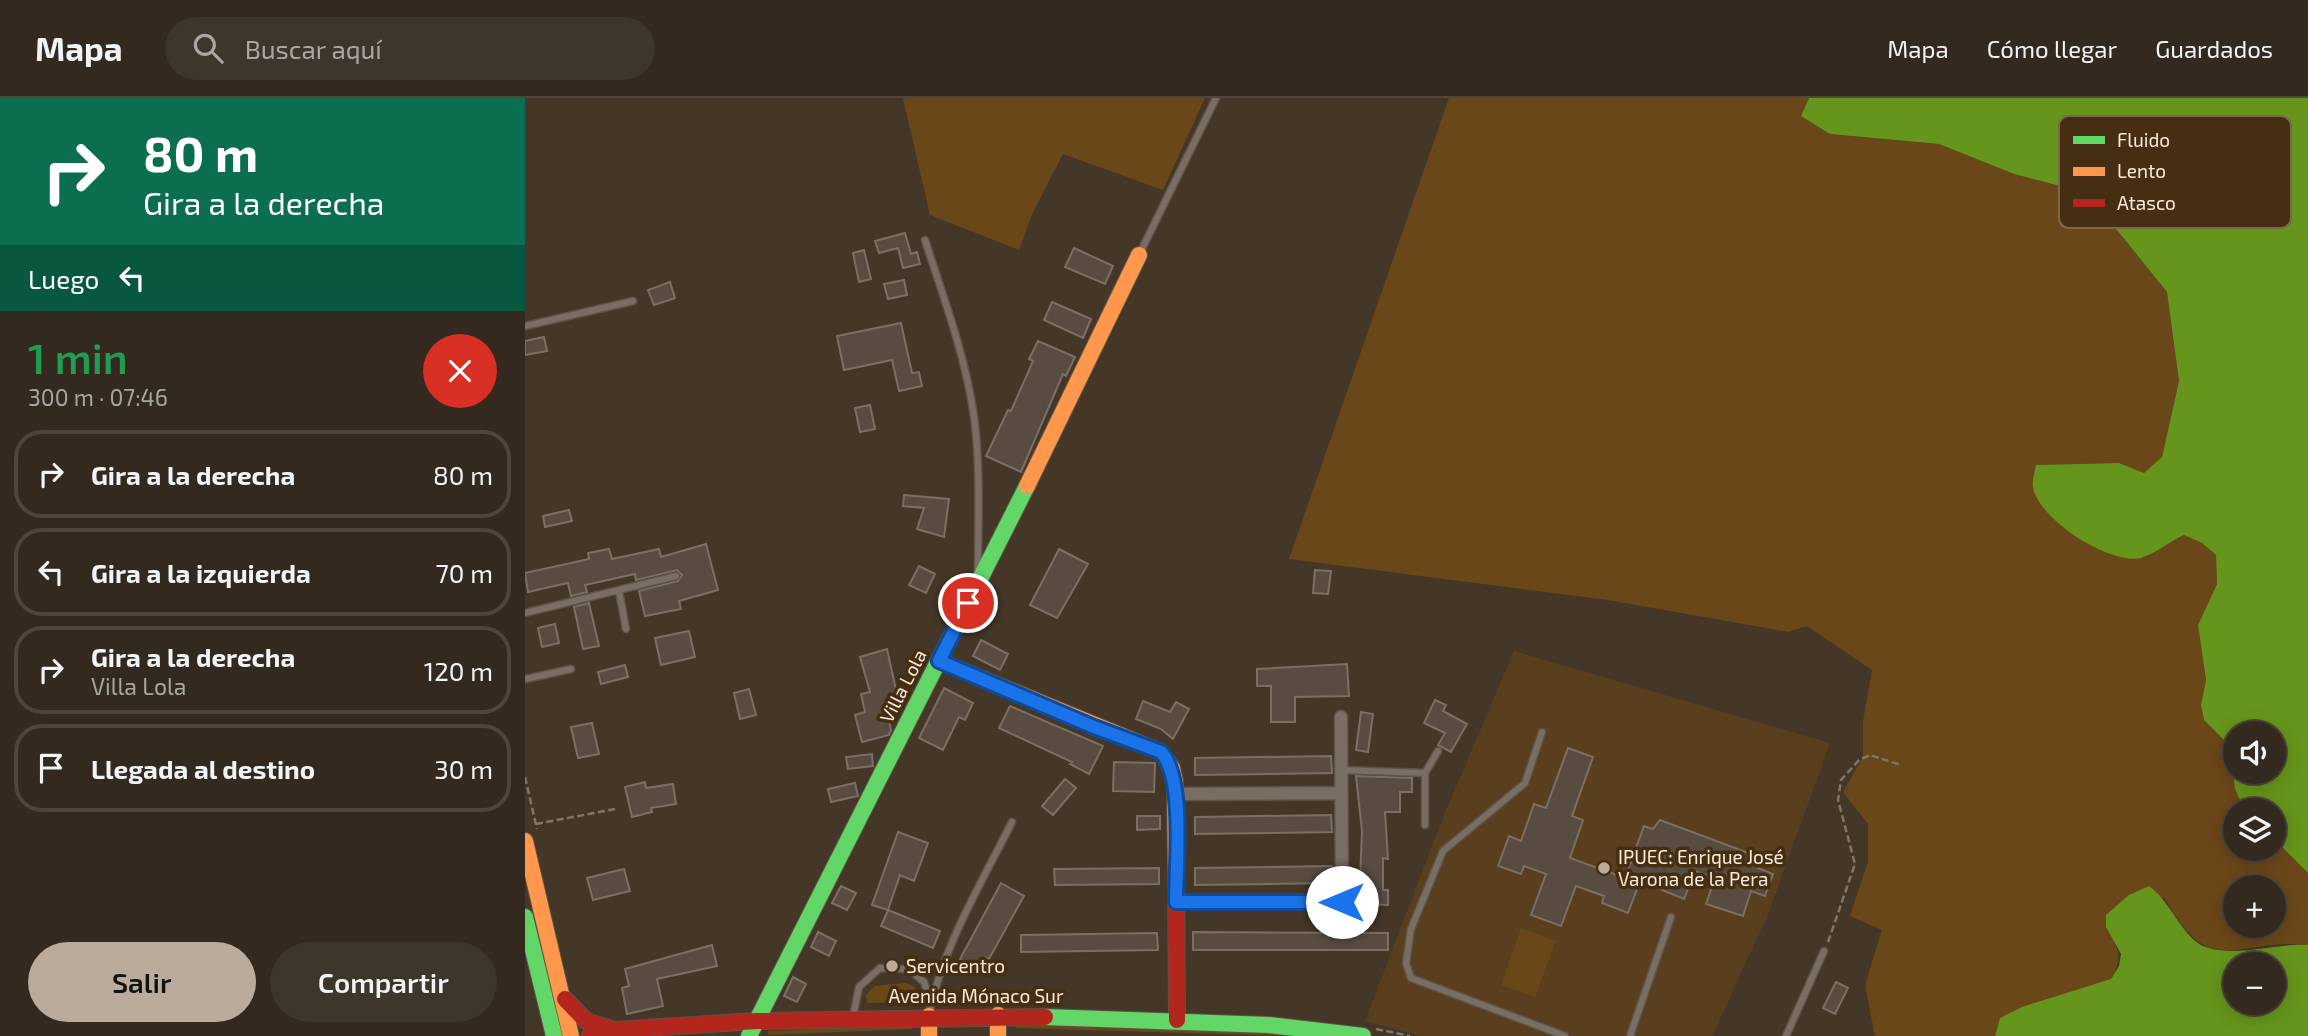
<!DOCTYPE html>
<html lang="es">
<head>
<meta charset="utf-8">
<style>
  body { margin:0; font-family:"Exo 2",sans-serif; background:#3e352b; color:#f1f3f6; height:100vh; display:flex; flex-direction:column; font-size:26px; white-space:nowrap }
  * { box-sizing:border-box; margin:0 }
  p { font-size:23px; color:#a9a6a4 }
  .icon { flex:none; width:38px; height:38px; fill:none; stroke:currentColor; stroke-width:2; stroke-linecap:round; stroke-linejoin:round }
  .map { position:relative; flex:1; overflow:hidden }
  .sheet { display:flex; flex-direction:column; background:#33291e; width:525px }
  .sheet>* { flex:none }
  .top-card { background:#0b6e4f; color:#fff; overflow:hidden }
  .tools { position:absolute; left:1698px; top:623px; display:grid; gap:14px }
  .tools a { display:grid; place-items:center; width:63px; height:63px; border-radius:50%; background:#33291e; box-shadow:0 4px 18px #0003,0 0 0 2px #4e453c; font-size:35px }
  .pin { position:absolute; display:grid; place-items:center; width:60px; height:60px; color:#fff; margin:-30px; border:4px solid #fff; border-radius:50%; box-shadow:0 2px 7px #0007 }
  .me { position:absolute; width:77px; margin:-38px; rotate:270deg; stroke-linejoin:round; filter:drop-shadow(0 0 5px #0008) }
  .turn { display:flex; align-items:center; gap:24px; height:147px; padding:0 28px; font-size:32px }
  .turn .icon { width:91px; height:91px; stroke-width:2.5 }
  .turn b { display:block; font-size:49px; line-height:60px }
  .then { display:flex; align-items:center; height:66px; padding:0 28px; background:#0003; gap:14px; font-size:26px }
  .round { display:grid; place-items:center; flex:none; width:74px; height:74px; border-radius:37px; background:#3e352b }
  .summary { display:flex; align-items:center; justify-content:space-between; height:119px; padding:0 28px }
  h1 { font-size:42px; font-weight:600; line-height:52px; color:#1e9e55 }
  .cta { display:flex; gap:14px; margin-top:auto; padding:14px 28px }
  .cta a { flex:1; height:80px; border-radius:42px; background:#baab9c; color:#111; font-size:28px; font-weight:600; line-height:80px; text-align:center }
  .cta a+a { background:#3e352b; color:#f1f3f6 }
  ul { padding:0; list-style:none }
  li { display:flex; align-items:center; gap:21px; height:88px; margin:0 14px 10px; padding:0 14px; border:4px solid #4e453c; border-radius:28px }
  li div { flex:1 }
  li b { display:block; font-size:26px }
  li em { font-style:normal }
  header { display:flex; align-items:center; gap:42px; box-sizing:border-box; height:98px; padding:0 35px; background:#33291e; border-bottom:2px solid #4e453c }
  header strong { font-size:33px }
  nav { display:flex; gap:38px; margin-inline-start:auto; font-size:24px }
  .search { width:490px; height:63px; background:#3e352b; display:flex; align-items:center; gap:18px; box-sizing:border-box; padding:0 24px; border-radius:38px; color:#a9a6a4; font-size:26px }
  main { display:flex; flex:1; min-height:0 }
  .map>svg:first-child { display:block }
  .built { fill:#593f1e }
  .green { fill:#6a4719; fill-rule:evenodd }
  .water { fill:#66951b; fill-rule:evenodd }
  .building { fill:#584c41; stroke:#7b6e63; stroke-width:2 }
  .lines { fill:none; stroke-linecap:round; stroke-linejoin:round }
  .lane-casing { stroke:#5e5346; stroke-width:9 }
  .street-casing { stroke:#5e5346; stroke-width:15 }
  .fast-casing { stroke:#5e5346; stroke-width:18 }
  .slow-casing { stroke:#5e5346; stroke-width:18 }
  .jam-casing { stroke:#5e5346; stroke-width:18 }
  .path { stroke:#7f766b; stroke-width:2.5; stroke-dasharray:7 3.5; stroke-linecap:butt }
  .lane { stroke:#786e63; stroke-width:6 }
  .street { stroke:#786e63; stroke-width:12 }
  .fast { stroke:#63d668; stroke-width:16 }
  .slow { stroke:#ff974d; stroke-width:16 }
  .jam { stroke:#b3261e; stroke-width:16 }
  .route-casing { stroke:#114b97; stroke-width:18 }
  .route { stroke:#1a73e8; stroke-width:12 }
  .poi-dot { fill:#baab9c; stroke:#452e11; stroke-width:2.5 }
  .labels { text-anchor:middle; stroke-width:7; stroke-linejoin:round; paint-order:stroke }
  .street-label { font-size:19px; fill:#f9eada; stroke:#452e11 }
  .poi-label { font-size:19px; fill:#f9eada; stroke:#452e11; text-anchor:start }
  .key { fill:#452e11; stroke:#7b664d; stroke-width:2 }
  .key-label { font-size:19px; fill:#f9eada }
</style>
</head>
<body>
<header>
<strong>Mapa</strong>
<div class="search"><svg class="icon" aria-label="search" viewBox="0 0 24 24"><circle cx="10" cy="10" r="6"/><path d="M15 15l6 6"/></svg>Buscar aquí</div>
<nav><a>Mapa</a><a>Cómo llegar</a><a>Guardados</a></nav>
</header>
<main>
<section class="sheet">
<div class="top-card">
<div class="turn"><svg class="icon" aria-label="right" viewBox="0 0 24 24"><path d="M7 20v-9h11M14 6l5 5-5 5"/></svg><div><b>80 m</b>Gira a la derecha</div></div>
<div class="then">Luego<svg class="icon" aria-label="left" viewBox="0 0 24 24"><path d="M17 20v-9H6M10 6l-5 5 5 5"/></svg></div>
</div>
<div class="summary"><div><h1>1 min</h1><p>300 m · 07:46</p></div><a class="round" style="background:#d93025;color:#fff"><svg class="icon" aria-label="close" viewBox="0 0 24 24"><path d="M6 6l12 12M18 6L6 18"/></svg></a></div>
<ul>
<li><svg class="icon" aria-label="right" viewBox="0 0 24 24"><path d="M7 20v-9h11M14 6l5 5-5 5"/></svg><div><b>Gira a la derecha</b></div><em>80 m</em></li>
<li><svg class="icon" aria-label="left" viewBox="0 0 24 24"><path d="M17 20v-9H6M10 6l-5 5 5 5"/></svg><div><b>Gira a la izquierda</b></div><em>70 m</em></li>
<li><svg class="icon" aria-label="right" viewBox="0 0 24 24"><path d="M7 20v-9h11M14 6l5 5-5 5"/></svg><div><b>Gira a la derecha</b><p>Villa Lola</p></div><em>120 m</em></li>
<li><svg class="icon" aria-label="arrive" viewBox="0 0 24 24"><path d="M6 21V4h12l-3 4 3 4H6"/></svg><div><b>Llegada al destino</b></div><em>30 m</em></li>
</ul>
<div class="cta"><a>Salir</a><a>Compartir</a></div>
</section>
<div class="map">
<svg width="1783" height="938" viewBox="0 0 1783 938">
  <rect width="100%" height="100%" fill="#443728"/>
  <path class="built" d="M 989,553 L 1305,645 L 1242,819 L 1187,938 L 896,938 L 840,923 L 917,722 Z"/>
  <path class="green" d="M 378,0 L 680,0 L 638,92 L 538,56 L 507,116 L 494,152 L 405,117 Z
    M 924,0 L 1284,0 L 1276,18 L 1305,36 L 1414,46 L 1489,76 L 1562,95 L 1642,194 L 1654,283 L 1637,359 L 1619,376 L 1594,365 L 1512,367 L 1618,460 L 1659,437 L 1677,445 L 1691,457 L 1692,486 L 1673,527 L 1681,582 L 1676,607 L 1679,622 L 1710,653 C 1710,676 1705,695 1724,712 L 1710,712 L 1710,751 L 1748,751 L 1748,740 L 1783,775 L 1783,847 C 1710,839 1687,886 1639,799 L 1581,829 C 1593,850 1600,860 1585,882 L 1475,920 L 1470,938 L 1350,938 L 1340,887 L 1357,832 L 1325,818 L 1343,764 L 1343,726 L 1318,694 L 1338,659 L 1338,624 L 1347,572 L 1282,528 L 1263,534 L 1083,502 L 764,461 ZM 1710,789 L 1748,789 L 1748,828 L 1710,828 Z
    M 996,830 L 1031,843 L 1010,899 L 976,887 Z
    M 381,885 L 390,889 L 393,904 L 342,905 L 341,897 L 349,888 Z
    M 491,925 L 750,936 L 766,938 L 491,930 Z
    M 387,927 L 387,931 L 243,937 L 243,933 Z"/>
  <path class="water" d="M 1284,0 L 1783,0 L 1783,775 L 1748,740 L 1748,712 L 1724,712 C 1711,700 1707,688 1710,671 L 1710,674 L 1748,674 L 1748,635 L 1710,635 L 1710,653 L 1679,622 L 1676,607 L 1681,582 L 1673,527 L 1692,486 L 1691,457 L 1677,445 L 1659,437 C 1646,443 1630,456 1616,460 C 1584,467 1513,421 1508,389 C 1507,383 1510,373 1511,367 L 1594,365 L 1619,375 L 1637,359 L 1654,283 L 1642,194 L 1562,95 L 1489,76 L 1414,46 L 1305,36 L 1276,18 Z
    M 1624,788 C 1644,803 1651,825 1669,842 C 1693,865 1752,844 1783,847 L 1783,938 L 1470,938 L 1475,920 L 1497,909 L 1586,881 L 1594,868 L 1596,856 L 1581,829 L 1581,817 L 1604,797 ZM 1710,866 L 1748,866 L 1748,905 L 1710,905 Z"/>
  <path class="building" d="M 380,135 L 386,156 L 392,154 L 395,166 L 378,170 L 373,150 L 354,155 L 350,143 Z
    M 549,150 L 588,168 L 580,186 L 540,169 Z
    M 339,152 L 346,181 L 334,184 L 328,155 Z
    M 379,182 L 382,197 L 363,201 L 359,186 Z
    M 145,184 L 150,200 L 129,207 L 123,192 Z
    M 527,204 L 566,221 L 558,240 L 519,222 Z
    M 376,225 L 387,275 L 394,274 L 397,288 L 374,293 L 367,262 L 319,272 L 312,238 Z
    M 19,239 L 22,253 L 0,257 L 0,243 Z
    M 513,243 L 550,259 L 541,278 L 538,276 L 496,374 L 461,358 L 483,312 L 486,313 L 508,263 L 504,261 Z
    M 345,307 L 350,331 L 335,334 L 330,310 Z
    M 379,397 L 424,401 L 419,439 L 392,431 L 399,410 L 378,408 Z
    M 44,412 L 47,423 L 20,429 L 18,418 Z
    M 181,446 L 193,492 L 154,503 L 156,511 L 120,518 L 114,493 L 153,483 L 157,477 L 152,472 L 111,482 L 110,476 L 60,487 L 62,494 L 46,498 L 43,485 L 3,494 L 0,475 L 64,461 L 63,455 L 84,451 L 87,461 L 134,451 L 136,459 Z
    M 534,451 L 563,466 L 532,520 L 505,507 Z
    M 394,468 L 410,476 L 401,495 L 384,487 Z
    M 790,472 L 806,473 L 803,496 L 788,495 Z
    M 64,505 L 74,548 L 58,551 L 49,509 Z
    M 30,526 L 34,545 L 17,549 L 13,530 Z
    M 164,533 L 170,559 L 136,567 L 130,540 Z
    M 456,542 L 483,556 L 475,572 L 448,558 Z
    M 362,551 L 373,601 L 360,605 L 366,632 L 364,637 L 337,644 L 330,617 L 340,614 L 336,596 L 345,594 L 335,559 Z
    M 822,566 L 824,598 L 770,599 L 770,624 L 746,624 L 746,588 L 732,588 L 732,571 Z
    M 100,567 L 103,579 L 76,586 L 73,574 Z
    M 419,590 L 448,605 L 440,622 L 434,619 L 418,652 L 394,640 Z
    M 224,591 L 231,617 L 215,621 L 209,595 Z
    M 910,602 L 921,607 L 918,613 L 942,626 L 926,654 L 913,647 L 920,635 L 899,625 Z
    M 618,603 L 645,614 L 651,604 L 664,611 L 648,641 L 636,631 L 611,621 Z
    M 485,608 L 578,648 L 564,676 L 545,666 L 547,664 L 474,630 Z
    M 836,614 L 848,616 L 843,654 L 831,652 Z
    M 67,625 L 74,656 L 53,660 L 46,629 Z
    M 1043,650 L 1068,659 L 1047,718 L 1058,722 L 1045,760 L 1100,780 L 1119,728 L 1128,731 L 1135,722 L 1237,760 L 1233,770 L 1248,776 L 1240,798 L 1226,793 L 1218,818 L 1181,806 L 1190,780 L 1170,773 L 1159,801 L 1115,783 L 1103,815 L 1077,805 L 1079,798 L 1051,788 L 1036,828 L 1006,817 L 1021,776 L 999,768 L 996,776 L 973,768 L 984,738 L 996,743 L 1009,706 L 1021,710 Z
    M 347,656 L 348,668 L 323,671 L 321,659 Z
    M 806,658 L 807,675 L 670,677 L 670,660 Z
    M 589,664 L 630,665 L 629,694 L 588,693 Z
    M 831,678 L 887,680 L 887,694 L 875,694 L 875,714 L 860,714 L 863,761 L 858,760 L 858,792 L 863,792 L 863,807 L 834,806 L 837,733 Z
    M 540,681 L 551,690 L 528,717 L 517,708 Z
    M 120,684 L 121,690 L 148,686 L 151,706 L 126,710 L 127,714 L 107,719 L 100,689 Z
    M 330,685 L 333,698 L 306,704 L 303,691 Z
    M 806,717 L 807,734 L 670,736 L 670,719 Z
    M 612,718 L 635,718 L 635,731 L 612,732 Z
    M 373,734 L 403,745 L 389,783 L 375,777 L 363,812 L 347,807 Z
    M 807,768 L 807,785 L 670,787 L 670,770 Z
    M 634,770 L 634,786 L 530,787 L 529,771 Z
    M 99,771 L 105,793 L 68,802 L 62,780 Z
    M 476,785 L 499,798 L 464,861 L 460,859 L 454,869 L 435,861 Z
    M 316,788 L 331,795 L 322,812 L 307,805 Z
    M 363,812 L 415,833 L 408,850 L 356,828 Z
    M 293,834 L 311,843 L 304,858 L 286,849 Z
    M 668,834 L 863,835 L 863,852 L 668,852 Z
    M 632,835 L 633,852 L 496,854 L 496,837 Z
    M 187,847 L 192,868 L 132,881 L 138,908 L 102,916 L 97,890 L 104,888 L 100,871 Z
    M 268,879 L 281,886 L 272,904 L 259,898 Z
    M 1311,884 L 1323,890 L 1310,916 L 1298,910 Z"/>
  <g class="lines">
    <g class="lane-casing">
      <path id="lane" d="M 400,142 C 418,198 439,254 448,312 C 456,364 453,419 453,472
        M 615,155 L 691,0
        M 0,228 L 108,203
        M 94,493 L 101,531
        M 0,515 L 151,478
        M 0,581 L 46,571
        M 1017,634 L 1000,685 L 918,753 L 886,831 L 881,865 L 886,880 L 1040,938
        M 816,672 L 900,675
        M 900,727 L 900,675 L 913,653
        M 404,916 C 418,848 456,786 487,724
        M 328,919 L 334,889 L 355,870 L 384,871 L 399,884 L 406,904
        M 1105,938 L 1146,819
        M 1261,938 L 1299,853"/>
    </g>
    <g class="street-casing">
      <path id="street" d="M 650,696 L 816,695
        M 651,804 L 817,804 L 816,619"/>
    </g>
    <g class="fast-casing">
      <path id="fast" d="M 0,819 L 29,938
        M 520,919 L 744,927 L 838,938
        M 224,938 L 502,388"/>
    </g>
    <g class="slow-casing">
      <path id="slow" d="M 502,388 L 614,157
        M 414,563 L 636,654 L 647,670 L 650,684 L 651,773
        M 0,743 L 46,938
        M 473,917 L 473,938
        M 404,918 L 404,938"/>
    </g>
    <g class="jam-casing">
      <path id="jam" d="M 651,773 L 652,922
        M 40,901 L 61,923 L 89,932
        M 65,938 L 89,932 L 232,923 L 520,919"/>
    </g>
    <path class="path" d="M 0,679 L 12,731
      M 11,726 L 90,711
      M 1303,844 L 1330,766 L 1313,702 L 1316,682 L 1334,662 L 1345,657 L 1376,667
      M 851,931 L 885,938"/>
    <use href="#lane" class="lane"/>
    <use href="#street" class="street"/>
    <use href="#fast" class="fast"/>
    <use href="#slow" class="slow"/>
    <use href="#jam" class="jam"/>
  </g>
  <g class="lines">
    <g class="route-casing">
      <path id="route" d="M 443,505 L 414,563 L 569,629 L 636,654 C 660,679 651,768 651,804 L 817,804"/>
    </g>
    <use href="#route" class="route"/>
  </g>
  <g class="poi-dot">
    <circle cx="1079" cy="770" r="7"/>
    <circle cx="367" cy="868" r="7"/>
  </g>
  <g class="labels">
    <g class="street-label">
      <text transform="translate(378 588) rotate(-63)" y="7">Villa Lola</text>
      <text x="451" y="905">Avenida Mónaco Sur</text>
    </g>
    <g class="poi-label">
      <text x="1093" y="766">IPUEC: Enrique José<tspan x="1093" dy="22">Varona de la Pera</tspan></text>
      <text x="381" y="875">Servicentro</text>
    </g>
  </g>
  <rect x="1534" y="18" width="232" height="112" rx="10" class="key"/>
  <rect x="1548" y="38" width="32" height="8" fill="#63d668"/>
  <rect x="1548" y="69" width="32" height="9" fill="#ff974d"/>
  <rect x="1548" y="101" width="32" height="8" fill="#b3261e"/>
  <g class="key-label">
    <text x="1592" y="49">Fluido</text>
    <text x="1592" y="80">Lento</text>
    <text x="1592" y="112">Atasco</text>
  </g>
</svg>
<div class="tools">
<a><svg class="icon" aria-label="sound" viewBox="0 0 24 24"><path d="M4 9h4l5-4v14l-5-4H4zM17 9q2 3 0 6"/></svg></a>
<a><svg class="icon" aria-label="layers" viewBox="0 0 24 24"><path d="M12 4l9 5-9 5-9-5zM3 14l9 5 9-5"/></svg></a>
<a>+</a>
<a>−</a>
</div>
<div class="pin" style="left:443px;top:505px;background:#d93025"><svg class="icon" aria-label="arrive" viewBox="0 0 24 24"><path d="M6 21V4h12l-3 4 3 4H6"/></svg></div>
<svg class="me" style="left:817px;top:804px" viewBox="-20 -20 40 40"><circle r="19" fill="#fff"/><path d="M0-13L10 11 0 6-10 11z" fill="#1a73e8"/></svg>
</div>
</main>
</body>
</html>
